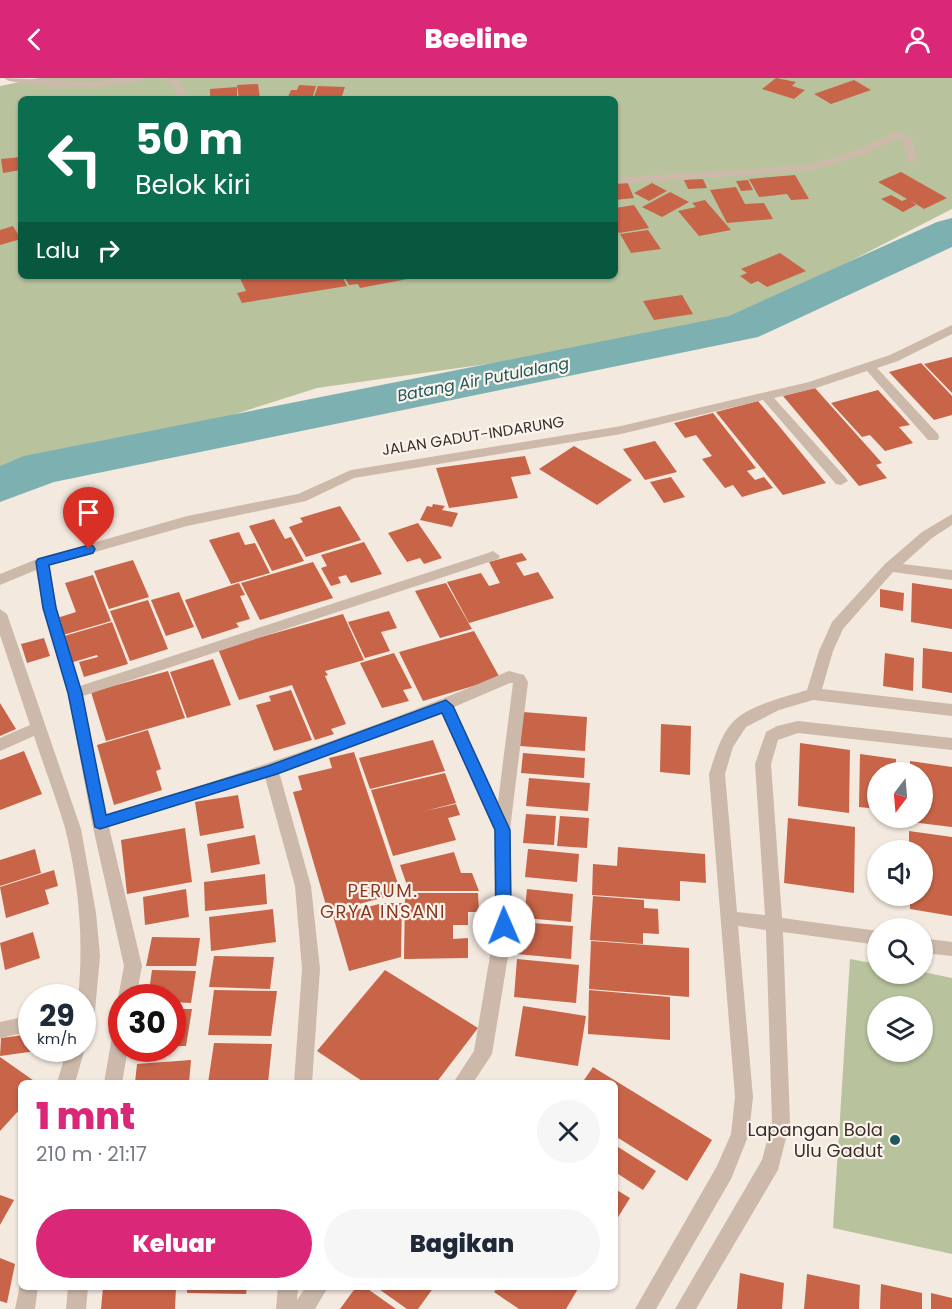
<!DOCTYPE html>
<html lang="id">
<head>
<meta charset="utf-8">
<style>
  body { margin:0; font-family:Poppins,sans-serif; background:#f6f6f7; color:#1f2937; height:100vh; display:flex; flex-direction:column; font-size:22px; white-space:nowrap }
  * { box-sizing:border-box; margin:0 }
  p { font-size:20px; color:#747a83 }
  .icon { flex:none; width:33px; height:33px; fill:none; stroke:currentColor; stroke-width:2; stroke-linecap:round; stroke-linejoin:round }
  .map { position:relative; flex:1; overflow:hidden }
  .side { position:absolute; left:18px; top:1002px; width:600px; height:210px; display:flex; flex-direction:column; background:#fff; border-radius:9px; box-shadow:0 2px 4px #0004 }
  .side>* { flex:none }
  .banner { position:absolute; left:18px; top:18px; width:600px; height:183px; border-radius:9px; box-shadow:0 2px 4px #0004; background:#0b6e4f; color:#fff; overflow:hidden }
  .needle { width:39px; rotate:196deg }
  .fabs { position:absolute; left:867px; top:684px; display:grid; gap:12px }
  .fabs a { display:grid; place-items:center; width:66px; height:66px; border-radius:50%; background:#fff; box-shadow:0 2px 4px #0004; font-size:30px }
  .speed { position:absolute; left:18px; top:906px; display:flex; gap:12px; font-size:30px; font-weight:700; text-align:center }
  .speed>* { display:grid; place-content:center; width:78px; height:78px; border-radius:50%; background:#fff; box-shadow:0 2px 4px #0004; line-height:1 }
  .speed small { font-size:15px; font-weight:400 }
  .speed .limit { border:9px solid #d22; background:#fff; color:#111 }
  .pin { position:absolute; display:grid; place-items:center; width:51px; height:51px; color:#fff; margin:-62px -26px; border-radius:50% 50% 50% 0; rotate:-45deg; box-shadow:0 0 6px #0007 }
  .pin .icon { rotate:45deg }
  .me { position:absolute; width:66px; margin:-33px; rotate:359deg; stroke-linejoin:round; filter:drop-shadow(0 0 4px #0008) }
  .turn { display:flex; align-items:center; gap:21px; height:126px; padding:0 18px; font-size:27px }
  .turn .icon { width:78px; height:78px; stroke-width:2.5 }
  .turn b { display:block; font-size:42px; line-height:51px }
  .then { display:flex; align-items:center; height:57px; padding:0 18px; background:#0003; gap:12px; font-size:22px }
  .round { display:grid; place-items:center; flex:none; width:63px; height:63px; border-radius:32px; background:#f6f6f7 }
  .summary { display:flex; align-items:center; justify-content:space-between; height:102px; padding:0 18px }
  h1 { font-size:36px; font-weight:800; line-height:45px; color:#db2777 }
  .button { display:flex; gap:12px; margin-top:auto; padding:12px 18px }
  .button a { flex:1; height:69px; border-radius:36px; background:#db2777; color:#fff; font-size:24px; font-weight:800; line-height:69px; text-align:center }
  .button a+a { background:#f6f6f7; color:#1f2937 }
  header { display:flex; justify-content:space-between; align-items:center; height:78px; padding:0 18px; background:#db2777; color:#fff; font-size:27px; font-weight:800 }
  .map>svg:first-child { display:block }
  .green { fill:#b8c39e; fill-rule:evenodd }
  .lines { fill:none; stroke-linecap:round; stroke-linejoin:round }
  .river { fill:#7db0b1; fill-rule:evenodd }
  .building { fill:#c86448 }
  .street { fill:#ccb9aa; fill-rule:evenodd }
  .route { fill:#1a73e8; stroke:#114b97; stroke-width:1.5 }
  .poi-dot { fill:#1e5a5c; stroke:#fbf3ec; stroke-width:2 }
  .labels { text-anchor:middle; stroke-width:4.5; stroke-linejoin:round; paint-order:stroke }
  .street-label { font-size:15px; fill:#3a2e2a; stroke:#fbf3ec }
  .water-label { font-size:16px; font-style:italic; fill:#1e5a5c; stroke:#fbf3ec }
  .quarter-label { font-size:18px; letter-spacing:1.5px; fill:#8b3821; stroke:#fbf3ec }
  .near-poi-label { font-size:18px; fill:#3a2e2a; stroke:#fbf3ec; text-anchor:end }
</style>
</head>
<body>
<header><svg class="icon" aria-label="back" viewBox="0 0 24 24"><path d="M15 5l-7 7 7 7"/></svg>Beeline<svg class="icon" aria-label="person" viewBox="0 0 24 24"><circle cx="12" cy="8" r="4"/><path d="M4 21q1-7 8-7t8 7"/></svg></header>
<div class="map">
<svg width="952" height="1231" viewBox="0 0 952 1231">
  <rect width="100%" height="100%" fill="#f3e9df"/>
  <path class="green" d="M 39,0 L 952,0 L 952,131 L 712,254 L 317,310 L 0,411 L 0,8 ZM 21,21 L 615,21 L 615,198 L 21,198 Z
    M 850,881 L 877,886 L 878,896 L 923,894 L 952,900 L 952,1176 L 833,1150 ZM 878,928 L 922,928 L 922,974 L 878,974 Z"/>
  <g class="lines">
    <path class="river" d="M 952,140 L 952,169 L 758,259 L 54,404 L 0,424 L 0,388 L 24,378 L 729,238 L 937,144 Z"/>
  </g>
  <path class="building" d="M 776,0 L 796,4 L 792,8 L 805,12 L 794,21 L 762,11 Z
    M 854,2 L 871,12 L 831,26 L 814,16 Z
    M 258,6 L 260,21 L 239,21 L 237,7 Z
    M 299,7 L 316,8 L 312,21 L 287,21 L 291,12 L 297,12 Z
    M 318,8 L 345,9 L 341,21 L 313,21 Z
    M 237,9 L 237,21 L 210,21 L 210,11 Z
    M 21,79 L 21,92 L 3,95 L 1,81 Z
    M 901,94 L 947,120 L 924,131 L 911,123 L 916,127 L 903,134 L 881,121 L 891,117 L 902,123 L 907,121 L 878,104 Z
    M 795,97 L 809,121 L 791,122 L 787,116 L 759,119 L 749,101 Z
    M 703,101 L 707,110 L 688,111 L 684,102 Z
    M 748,102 L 753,112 L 741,113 L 736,103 Z
    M 627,103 L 634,120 L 615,122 L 615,104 Z
    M 652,105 L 667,113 L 649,123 L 634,115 Z
    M 736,109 L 745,126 L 764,125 L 773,141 L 727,145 L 710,112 Z
    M 670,114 L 689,124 L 662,139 L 642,129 Z
    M 705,122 L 724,144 L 731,152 L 699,158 L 678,133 L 696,129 L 692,125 Z
    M 634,127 L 649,150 L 619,155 L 615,149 L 615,130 Z
    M 13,148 L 21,161 L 0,167 L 0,152 Z
    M 648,152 L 661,171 L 631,175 L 620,156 Z
    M 780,175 L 806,193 L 767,209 L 758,203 L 751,206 L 740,198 L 747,195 L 741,191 Z
    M 239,198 L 342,198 L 347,208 L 242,225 L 237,215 L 246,213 Z
    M 344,198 L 418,198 L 418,199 L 360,210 L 358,206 L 349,207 Z
    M 682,217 L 693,236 L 654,242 L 643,223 Z
    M 952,279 L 952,315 L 924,286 Z
    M 921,285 L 952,318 L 952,337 L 934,342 L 889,294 Z
    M 815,310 L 882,385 L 876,387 L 887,400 L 859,408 L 783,318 Z
    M 878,312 L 910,347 L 899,349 L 913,365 L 885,373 L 870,357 L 862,359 L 831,325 Z
    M 758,323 L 779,348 L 826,405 L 783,417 L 716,334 Z
    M 713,335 L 756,390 L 747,393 L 755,402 L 764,399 L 773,410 L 742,419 L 733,407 L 725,410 L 702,381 L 712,378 L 696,357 L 685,360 L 674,345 Z
    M 655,363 L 677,394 L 645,402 L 623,371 Z
    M 574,368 L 632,402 L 597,427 L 539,391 Z
    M 525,378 L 531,396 L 511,399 L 518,420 L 449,430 L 436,390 Z
    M 671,399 L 685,419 L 664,425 L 650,404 Z
    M 433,426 L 445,428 L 442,432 L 458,435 L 452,449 L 420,442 L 427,428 L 432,429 Z
    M 340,428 L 361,462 L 306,479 L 289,449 L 303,444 L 300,440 Z
    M 274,441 L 285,461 L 291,459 L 304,483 L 272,493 L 249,448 Z
    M 418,445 L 442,480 L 424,486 L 420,480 L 407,484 L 388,455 Z
    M 239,454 L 245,467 L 255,465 L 270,495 L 231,506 L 209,462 Z
    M 364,464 L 382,496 L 351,505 L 346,497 L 338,499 L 341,505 L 331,508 L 321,490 L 327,488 L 321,477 Z
    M 522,475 L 527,482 L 516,485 L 524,498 L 538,494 L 554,520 L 469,545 L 447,504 L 481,495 L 489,508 L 500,505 L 489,484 Z
    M 133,482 L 149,519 L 109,531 L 94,493 Z
    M 313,484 L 333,520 L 260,542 L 241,505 Z
    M 93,497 L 111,543 L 63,557 L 57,540 L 76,534 L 65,505 Z
    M 239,505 L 245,517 L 240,518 L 250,541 L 236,545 L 239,549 L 202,561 L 185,522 Z
    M 446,505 L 472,551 L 440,560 L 415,513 Z
    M 912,505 L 952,511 L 952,551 L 911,544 Z
    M 880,511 L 904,515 L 903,533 L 880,529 Z
    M 179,514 L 194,549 L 166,558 L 151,522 Z
    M 148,522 L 168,571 L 130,583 L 110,533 Z
    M 389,533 L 397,550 L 381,554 L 390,573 L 365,580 L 348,544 Z
    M 343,536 L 364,582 L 325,593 L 328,597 L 325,598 L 346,646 L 331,651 L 334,656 L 315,662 L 292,607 L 239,622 L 218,571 Z
    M 112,544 L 128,586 L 84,599 L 79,584 L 98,579 L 97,577 L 70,585 L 61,559 Z
    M 474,553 L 500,600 L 423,623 L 399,574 Z
    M 44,560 L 50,578 L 27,585 L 21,566 Z
    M 923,570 L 952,574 L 952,615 L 922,610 Z
    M 394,575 L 412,610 L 403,612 L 409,623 L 382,630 L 360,585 Z
    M 885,575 L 914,580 L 913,613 L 883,608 Z
    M 213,581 L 231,627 L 187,640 L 170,594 Z
    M 168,593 L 185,640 L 106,663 L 91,614 Z
    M 291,612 L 312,662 L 274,673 L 256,627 L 271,623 L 269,618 Z
    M 0,625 L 16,651 L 0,658 Z
    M 523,634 L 587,639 L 585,673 L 520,668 Z
    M 661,646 L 691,648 L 690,697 L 660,694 Z
    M 148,652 L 161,691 L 156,693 L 162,712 L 114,727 L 97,667 Z
    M 433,662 L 445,693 L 370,711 L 359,680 Z
    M 800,665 L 850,672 L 849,735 L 798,728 Z
    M 24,673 L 42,716 L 0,732 L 0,682 Z
    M 354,674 L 401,815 L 328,834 L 293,714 L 302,712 L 298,698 L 332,690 L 329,680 Z
    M 523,675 L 585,680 L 584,700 L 521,695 Z
    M 860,676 L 896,681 L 896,694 L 878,694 L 878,731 L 859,729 Z
    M 910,683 L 952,689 L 952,749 L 911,744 L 911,740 L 922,740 L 922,694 L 910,694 Z
    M 445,695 L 456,725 L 425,733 L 456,726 L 460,737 L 448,740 L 456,762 L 393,778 L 371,712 Z
    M 529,700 L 590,705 L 588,733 L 526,728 Z
    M 238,717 L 244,750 L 200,758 L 195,724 Z
    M 526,736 L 556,738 L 554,767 L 523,765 Z
    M 560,738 L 589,740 L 587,770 L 557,768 Z
    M 788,740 L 855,749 L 854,815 L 784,805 Z
    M 185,750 L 192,804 L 127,816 L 121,762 Z
    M 909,753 L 952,759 L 952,838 L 910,831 L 910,818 L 922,818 L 922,772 L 909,772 Z
    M 255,757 L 260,786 L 211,795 L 207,766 Z
    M 618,769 L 705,776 L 706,805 L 680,803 L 680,823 L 592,817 L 593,786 L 617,788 Z
    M 35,771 L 41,795 L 0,808 L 0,782 Z
    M 528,771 L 579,776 L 577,804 L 525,799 Z
    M 454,774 L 461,795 L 472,795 L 479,813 L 409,813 L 400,787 Z
    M 54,792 L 58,808 L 45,812 L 49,826 L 6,840 L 0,809 Z
    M 265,796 L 267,826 L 205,833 L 204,804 Z
    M 186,811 L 189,839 L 145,847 L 143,819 Z
    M 527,811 L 573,816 L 571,844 L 524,840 Z
    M 405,815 L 478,815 L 479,834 L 468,834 L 468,847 L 453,847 L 453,861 L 468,860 L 468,880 L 404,881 Z
    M 593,818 L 644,822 L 644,830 L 658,831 L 659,856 L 643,855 L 643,866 L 590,862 Z
    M 383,825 L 402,825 L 401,879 L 349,893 L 333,838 Z
    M 273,831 L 276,864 L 211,873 L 209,839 Z
    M 519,844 L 573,848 L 571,881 L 516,876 Z
    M 33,854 L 40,880 L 5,892 L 0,865 Z
    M 152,859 L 200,860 L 196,888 L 146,888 Z
    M 591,863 L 689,870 L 689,919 L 589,911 Z
    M 214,878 L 274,879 L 270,911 L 209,909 Z
    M 517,881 L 579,887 L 576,925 L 514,919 Z
    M 152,892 L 196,893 L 191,925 L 172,924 L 172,920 L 148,920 Z
    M 385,892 L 478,950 L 436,1005 L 365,1005 L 317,973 Z
    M 214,912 L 277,913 L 271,958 L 208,957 Z
    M 589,912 L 670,919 L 670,962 L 588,956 Z
    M 523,928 L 586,938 L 578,988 L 515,978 Z
    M 172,931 L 192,931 L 186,968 L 172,968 Z
    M 32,956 L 32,970 L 36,970 L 36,973 L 0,978 L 1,960 Z
    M 214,965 L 272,966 L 268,1005 L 208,1005 Z
    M 0,979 L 37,1005 L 21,1005 L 21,1030 L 0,1053 Z
    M 191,982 L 189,1005 L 135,1005 L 137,986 Z
    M 593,989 L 712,1062 L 687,1103 L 615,1058 L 615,1005 L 582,1005 Z
    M 615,1067 L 656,1093 L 643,1112 L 615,1094 Z
    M 615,1111 L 630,1120 L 615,1144 Z
    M 0,1117 L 14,1122 L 0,1147 Z
    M 0,1180 L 15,1186 L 7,1225 L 0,1223 Z
    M 740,1195 L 784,1205 L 782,1231 L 737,1231 Z
    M 807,1196 L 860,1207 L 859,1231 L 804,1231 Z
    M 881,1206 L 922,1215 L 922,1231 L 880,1231 Z
    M 103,1209 L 176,1209 L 175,1231 L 101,1231 Z
    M 187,1209 L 247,1209 L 246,1216 L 187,1215 Z
    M 356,1209 L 365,1209 L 396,1231 L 340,1231 Z
    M 376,1209 L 434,1209 L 418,1231 L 407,1231 Z
    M 498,1209 L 579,1209 L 566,1231 L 519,1231 L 494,1214 Z
    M 931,1215 L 952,1220 L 952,1231 L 931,1231 Z"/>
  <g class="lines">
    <path class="street" d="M 4,0 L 92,4 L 121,0 L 146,0 L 141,3 L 92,10 L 51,9 L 9,3 Z
      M 159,0 L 179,2 L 188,21 L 178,21 L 172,6 Z
      M 855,0 L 866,0 L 867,1 L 862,4 Z
      M 898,53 L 912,60 L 917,81 L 916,83 L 908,83 L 902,62 L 898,60 L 863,77 L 808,93 L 615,106 L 615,100 L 807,87 L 855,73 Z
      M 952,247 L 952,256 L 898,283 L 877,290 L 938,356 L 939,359 L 938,362 L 928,362 L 867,293 L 816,310 L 774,320 L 846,400 L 848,403 L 841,407 L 836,406 L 763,322 L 621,356 L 354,400 L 306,423 L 187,448 L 49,487 L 57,530 L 80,608 L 488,475 L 493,473 L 500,478 L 498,481 L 83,618 L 106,737 C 241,696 374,651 504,595 L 509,593 L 524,597 L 528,604 L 510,752 L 513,848 L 492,976 L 473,1005 L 453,1005 L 474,973 L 495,848 L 494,752 L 441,634 L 279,694 L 311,808 L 320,891 L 312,1005 L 294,1005 L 302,891 L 295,808 L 265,699 L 109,749 L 142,888 L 136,920 L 122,920 L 121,926 L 118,920 L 124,888 L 92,745 L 68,615 L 43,530 L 36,492 L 0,507 L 0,496 L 37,481 L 187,438 L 298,416 L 351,392 L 621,348 L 809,304 L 890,277 ZM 510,605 L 513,605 L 498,724 L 454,629 Z
      M 952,436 L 952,447 L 932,460 L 903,486 L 952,492 L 952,502 L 893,494 L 843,551 L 833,573 L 822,611 L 952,626 L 952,638 L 813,622 L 779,632 L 746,649 L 733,669 L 725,696 L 737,834 L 765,837 L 755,686 L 766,654 L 777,648 L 798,643 L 952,660 L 952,672 L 798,655 L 778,662 L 771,686 L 782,840 L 878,853 L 878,867 L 783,854 L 790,1044 L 778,1092 L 696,1231 L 675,1231 L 762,1082 L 772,1044 L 766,852 L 738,848 L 753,1019 L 749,1056 L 731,1101 L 656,1231 L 635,1231 L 717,1088 L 731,1056 L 735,1019 L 709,696 C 715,678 721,654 736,641 C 753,626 786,619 807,612 L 819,573 L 832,544 L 885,486 L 922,454 Z
      M 0,531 L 7,536 L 81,751 L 96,835 L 100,878 L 95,933 L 92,939 L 82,942 L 82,920 L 78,920 C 84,863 79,805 65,750 C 56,719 44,689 34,658 L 0,673 L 0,660 L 30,647 L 0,557 Z
      M 922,860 L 952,864 L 952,878 L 922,875 Z
      M 32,937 L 32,953 L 0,960 L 0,944 Z
      M 122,945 L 122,970 L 128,970 L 122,1005 L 104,1005 L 113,953 L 116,947 Z
      M 82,964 L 85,970 L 75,1005 L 57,1005 L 67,970 L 82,970 Z
      M 21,1202 L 21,1209 L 38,1209 L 35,1231 L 15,1231 Z
      M 68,1209 L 88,1209 L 86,1231 L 66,1231 Z
      M 278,1209 L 298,1209 L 297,1222 L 306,1209 L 328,1209 L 315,1231 L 276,1231 Z"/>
  </g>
  <path class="route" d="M 89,467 L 93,468 L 95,471 L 93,475 L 49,487 L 56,530 L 82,615 L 106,737 L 268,688 L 446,622 L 453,628 L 510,752 L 511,848 L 509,853 L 504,854 L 498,853 L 496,848 L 495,752 L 442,635 L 277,696 L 100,751 L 95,749 L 68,615 L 43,530 L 36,484 L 38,481 Z"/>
  <circle class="poi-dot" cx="895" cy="1062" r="6"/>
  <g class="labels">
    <g class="street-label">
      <text transform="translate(473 358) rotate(-9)" y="5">JALAN GADUT-INDARUNG</text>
    </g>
    <g class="water-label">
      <text transform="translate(483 301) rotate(-11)" y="6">Batang Air Putulalang</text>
    </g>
    <g class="quarter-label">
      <text x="383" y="819">PERUM.<tspan x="383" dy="21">GRYA INSANI</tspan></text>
    </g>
    <g class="near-poi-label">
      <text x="883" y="1058">Lapangan Bola<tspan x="883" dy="21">Ulu Gadut</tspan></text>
    </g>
  </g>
</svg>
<div class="fabs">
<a><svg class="needle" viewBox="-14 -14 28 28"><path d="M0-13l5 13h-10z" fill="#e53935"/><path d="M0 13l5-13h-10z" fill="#747a83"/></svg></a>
<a><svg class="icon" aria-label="sound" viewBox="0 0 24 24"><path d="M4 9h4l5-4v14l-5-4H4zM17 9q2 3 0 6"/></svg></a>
<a><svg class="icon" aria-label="search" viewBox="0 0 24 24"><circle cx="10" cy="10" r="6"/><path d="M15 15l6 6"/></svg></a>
<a><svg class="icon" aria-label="layers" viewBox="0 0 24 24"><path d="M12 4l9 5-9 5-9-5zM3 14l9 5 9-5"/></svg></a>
</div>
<div class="speed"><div>29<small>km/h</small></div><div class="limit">30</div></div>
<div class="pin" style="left:89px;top:471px;background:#d93025"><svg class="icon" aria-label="arrive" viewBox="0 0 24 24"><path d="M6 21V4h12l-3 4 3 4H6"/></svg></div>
<svg class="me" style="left:504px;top:848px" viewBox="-20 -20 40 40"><circle r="19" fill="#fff"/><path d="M0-13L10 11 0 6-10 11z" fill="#1a73e8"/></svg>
<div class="banner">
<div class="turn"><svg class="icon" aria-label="left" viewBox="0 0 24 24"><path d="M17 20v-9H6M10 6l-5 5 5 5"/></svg><div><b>50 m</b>Belok kiri</div></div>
<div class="then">Lalu<svg class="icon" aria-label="right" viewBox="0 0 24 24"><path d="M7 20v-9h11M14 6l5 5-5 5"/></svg></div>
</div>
<section class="side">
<div class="summary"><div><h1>1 mnt</h1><p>210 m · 21:17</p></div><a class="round"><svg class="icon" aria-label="close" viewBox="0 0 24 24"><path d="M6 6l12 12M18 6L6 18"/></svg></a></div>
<div class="button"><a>Keluar</a><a>Bagikan</a></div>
</section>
</div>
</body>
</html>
